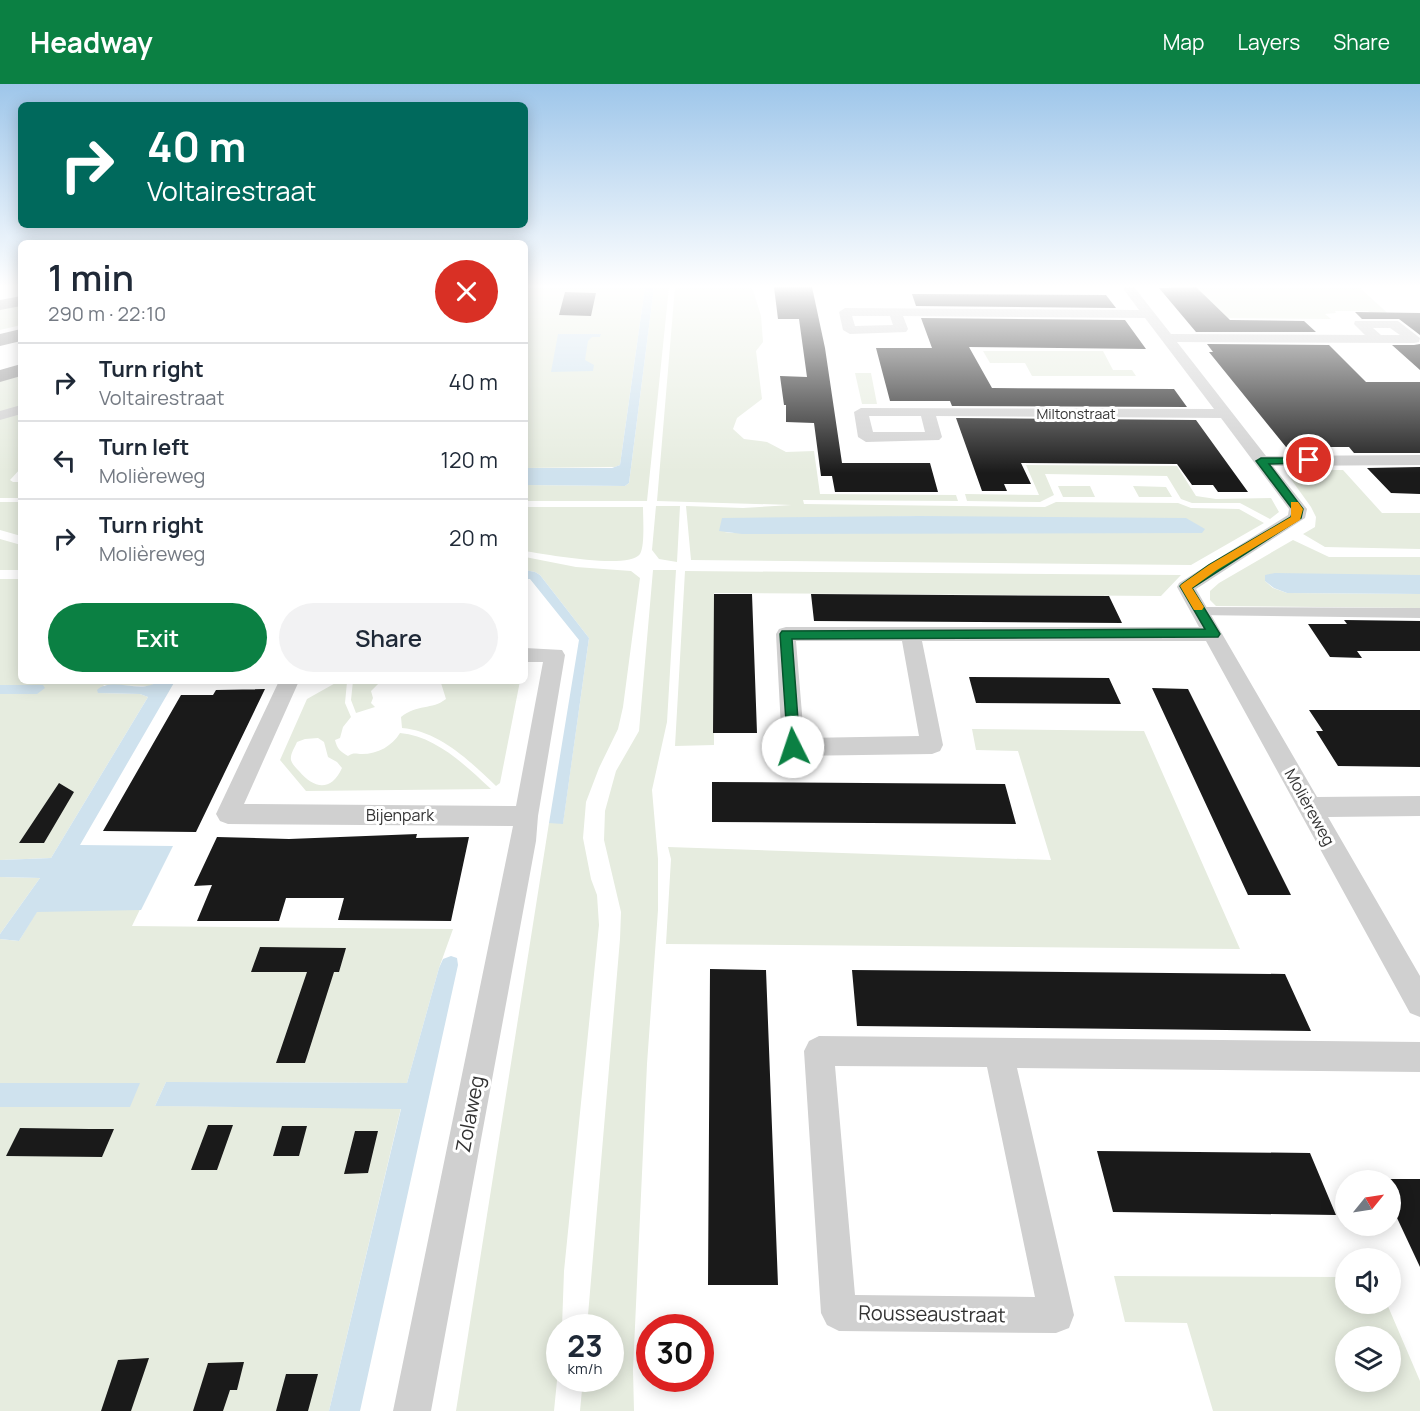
<!DOCTYPE html>
<html lang="en">
<head>
<meta charset="utf-8">
<style>
  body { margin:0; font-family:Manrope,sans-serif; background:#f2f2f3; color:#1f2937; height:100vh; display:flex; flex-direction:column; font-size:22px; white-space:nowrap }
  * { box-sizing:border-box; margin:0 }
  p { font-size:20px; color:#747a83 }
  .icon { flex:none; width:33px; height:33px; fill:none; stroke:currentColor; stroke-width:2; stroke-linecap:round; stroke-linejoin:round }
  .map { position:relative; flex:1; overflow:hidden }
  .sheet { position:absolute; left:18px; top:156px; width:510px; height:444px; display:flex; flex-direction:column; background:#fff; border-radius:9px; box-shadow:0 3px 15px #0003 }
  .sheet>* { flex:none }
  .guide { position:absolute; left:18px; top:18px; width:510px; height:126px; border-radius:9px; box-shadow:0 3px 15px #0003; background:#00695c; color:#fff; overflow:hidden }
  .needle { width:39px; rotate:60deg }
  .buttons { position:absolute; left:1335px; top:1086px; display:grid; gap:12px }
  .buttons a { display:grid; place-items:center; width:66px; height:66px; border-radius:50%; background:#fff; box-shadow:0 3px 15px #0003; font-size:30px }
  .speed { position:absolute; left:546px; top:1230px; display:flex; gap:12px; font-size:30px; font-weight:700; text-align:center }
  .speed>* { display:grid; place-content:center; width:78px; height:78px; border-radius:50%; background:#fff; box-shadow:0 3px 15px #0003; line-height:1 }
  .speed small { font-size:15px; font-weight:400 }
  .speed .limit { border:9px solid #d22; background:#fff; color:#111 }
  .pin { position:absolute; display:grid; place-items:center; width:51px; height:51px; color:#fff; margin:-26px; border:3px solid #fff; border-radius:50%; box-shadow:0 2px 6px #0007 }
  .me { position:absolute; width:66px; margin:-33px; rotate:356deg; stroke-linejoin:round; filter:drop-shadow(0 0 4px #0008) }
  .turn { display:flex; align-items:center; gap:21px; height:126px; padding:0 30px; font-size:27px }
  .turn .icon { width:78px; height:78px; stroke-width:2.5 }
  .turn b { display:block; font-size:42px; line-height:51px }
  .round { display:grid; place-items:center; flex:none; width:63px; height:63px; border-radius:32px; background:#f2f2f3 }
  .headline { display:flex; align-items:center; justify-content:space-between; height:102px; padding:0 30px }
  h1 { font-size:36px; font-weight:600; line-height:45px }
  .action { display:flex; gap:12px; margin-top:auto; padding:12px 30px }
  .action a { flex:1; height:69px; border-radius:36px; background:#0b8043; color:#fff; font-size:24px; font-weight:600; line-height:69px; text-align:center }
  .action a+a { background:#f2f2f3; color:#1f2937 }
  ul { padding:0; list-style:none }
  li { display:flex; align-items:center; gap:18px; height:78px; padding:0 30px; border-top:2px solid #e0e1e3 }
  li div { flex:1 }
  li b { display:block; font-size:22px }
  li em { font-style:normal }
  header { display:flex; align-items:center; gap:36px; box-sizing:border-box; height:84px; padding:0 30px; background:#0b8043; color:#fff }
  header strong { font-size:28px }
  nav { display:flex; gap:33px; margin-inline-start:auto; font-size:21px }
  .map>svg:first-child { display:block }
  .green { fill:#e6ecdf; fill-rule:evenodd }
  .water { fill:#cfe2ee }
  .building { fill:#1a1a1a }
  .lines { fill:none; stroke-linecap:round; stroke-linejoin:round }
  .pedestrian { fill:#d0d0d0; fill-rule:evenodd }
  .minor { fill:#d0d0d0; fill-rule:evenodd }
  .trunk { fill:#a2a2a2; fill-rule:evenodd }
  .motorway { fill:#9a9a9a; fill-rule:evenodd }
  .route { fill:#0b8043; stroke:#07532c; stroke-width:1.5 }
  .slow { fill:#f59e0b }
  .labels { text-anchor:middle; stroke-width:6; stroke-linejoin:round; paint-order:stroke }
  .far-street-label { font-size:14px; fill:#333; stroke:#fff }
  .street-label { font-size:16px; fill:#333; stroke:#fff }
  .near-street-label { font-size:20px; fill:#333; stroke:#fff }
</style>
</head>
<body>
<header>
<strong>Headway</strong>
<nav><a>Map</a><a>Layers</a><a>Share</a></nav>
</header>
<div class="map">
<svg width="1420" height="1327" viewBox="0 0 1420 1327">
  <rect width="100%" height="100%" fill="#fff"/>
  <path class="green" d="M 525,203 L 645,203 L 620,381 L 615,383 L 525,384 Z
    M 654,203 L 669,203 L 647,417 L 525,417 L 525,401 L 625,402 L 629,399 Z
    M 675,203 L 752,203 L 761,232 L 763,258 L 756,267 L 762,315 L 737,334 L 733,345 L 744,355 L 767,358 L 786,368 L 814,367 L 820,410 L 956,411 L 958,417 L 803,416 L 804,420 L 1045,423 L 1056,418 L 1178,419 L 1191,424 L 1239,425 L 1264,439 L 1191,481 L 691,476 L 686,422 L 743,424 L 792,421 L 657,417 ZM 919,432 L 1121,449 L 724,449 L 863,434 Z
    M 1196,203 L 1359,203 L 1394,235 L 1377,235 L 1368,227 L 1335,227 L 1336,229 L 1325,230 L 1331,235 L 1223,234 Z
    M 21,221 L 21,241 L 0,246 L 0,225 Z
    M 983,267 L 1103,267 L 1113,286 L 1132,286 L 1136,292 L 1032,292 L 1025,279 L 990,279 Z
    M 855,289 L 871,289 L 877,320 L 862,320 Z
    M 21,292 L 21,323 L 0,331 L 0,297 Z
    M 21,328 L 21,384 L 10,396 L 13,398 L 21,398 L 21,414 L 0,414 L 0,335 Z
    M 1026,381 L 1177,382 L 1196,412 L 1216,415 L 1271,414 L 1279,428 L 1270,435 L 1240,419 L 1192,419 L 1181,415 L 1167,392 L 1045,390 L 1054,411 L 1040,418 L 967,417 L 965,410 L 1039,411 Z
    M 1300,386 L 1343,386 L 1382,429 L 1420,429 L 1420,465 L 1325,463 L 1303,450 L 1315,443 L 1316,433 L 1311,423 L 1288,391 L 1304,391 Z
    M 1058,402 L 1090,402 L 1095,413 L 1063,413 Z
    M 1133,402 L 1166,403 L 1172,413 L 1139,413 Z
    M 0,418 L 21,418 L 21,452 L 0,446 Z
    M 656,422 L 680,422 L 677,478 L 659,475 L 652,466 Z
    M 525,423 L 643,423 C 643,434 645,462 640,470 C 629,486 544,470 525,467 Z
    M 0,455 L 21,461 L 21,486 L 0,486 Z
    M 1293,456 L 1329,473 L 1420,473 L 1420,491 L 1265,491 L 1265,497 L 1273,504 L 1287,509 L 1420,510 L 1420,524 L 1216,522 L 1210,516 L 1210,507 L 1219,499 Z
    M 525,473 L 576,483 L 631,487 L 640,494 L 623,623 L 618,645 L 599,684 L 586,718 L 583,754 L 591,795 L 597,811 L 599,841 L 564,1187 L 562,1243 L 560,1244 L 559,1276 L 554,1327 L 456,1327 L 549,739 L 563,739 L 589,554 L 540,491 L 535,488 L 525,486 Z
    M 653,486 L 676,486 L 667,638 L 652,706 L 658,775 L 658,826 L 647,980 L 633,1286 L 634,1327 L 580,1327 L 583,1295 L 610,1294 L 610,1244 L 587,1243 L 620,855 L 621,828 L 604,756 L 605,727 L 616,687 L 639,647 Z
    M 685,487 L 1181,491 L 1161,512 L 714,509 L 714,661 L 675,662 Z
    M 0,495 L 21,495 L 21,597 L 158,597 L 151,602 L 104,601 L 98,609 L 140,610 L 148,613 L 51,774 L 0,776 Z
    M 339,597 L 347,598 L 345,619 L 351,633 L 343,643 L 340,654 L 335,656 C 337,665 341,668 348,672 C 354,668 356,670 362,670 C 378,670 392,662 400,649 C 436,652 466,682 491,705 L 306,707 L 280,676 L 307,615 ZM 318,654 L 324,658 L 328,673 L 337,678 L 342,684 C 331,708 314,705 299,687 C 296,684 292,680 291,676 C 290,670 295,663 297,658 L 305,655 Z
    M 353,597 L 381,597 L 371,607 L 373,614 L 371,619 L 375,623 L 356,629 L 351,616 Z
    M 437,597 L 520,597 L 500,699 L 496,702 C 470,677 439,647 402,644 L 401,633 C 417,620 432,626 446,615 L 441,599 Z
    M 972,645 L 1144,647 L 1240,865 L 666,860 L 671,775 L 668,763 L 1051,776 L 1018,667 L 976,666 Z
    M 0,793 L 40,794 L 0,850 Z
    M 145,815 L 132,842 L 453,845 L 439,884 L 407,999 L 166,998 L 155,1022 L 401,1024 L 329,1327 L 0,1327 L 0,855 L 19,857 L 41,820 Z
    M 1114,1192 L 1345,1193 L 1346,1220 L 1387,1220 L 1420,1297 L 1420,1327 L 1213,1327 L 1187,1239 L 1125,1238 ZM 1346,1252 L 1390,1252 L 1390,1298 L 1346,1298 Z"/>
  <path class="water" d="M 645,203 L 654,203 L 629,399 L 625,402 L 525,401 L 525,384 L 612,384 L 620,381 Z
    M 558,250 L 601,250 L 600,253 L 592,253 L 588,257 L 585,276 L 594,281 L 593,287 L 551,288 Z
    M 919,432 L 1186,434 L 1205,445 L 1202,449 L 742,450 L 719,447 L 722,434 Z
    M 525,486 L 535,488 L 540,491 L 589,554 L 563,740 L 549,739 L 579,556 L 530,495 L 525,495 Z
    M 1275,489 L 1420,491 L 1420,510 L 1287,509 L 1274,504 L 1265,497 L 1265,491 Z
    M 158,597 L 175,597 L 80,761 L 173,762 L 141,826 L 37,828 L 19,857 L 0,855 L 0,850 L 40,794 L 0,793 L 0,776 L 51,774 L 148,613 L 140,610 L 98,609 L 97,606 C 112,592 143,611 158,597 Z
    M 0,601 L 43,601 L 45,604 L 37,610 L 0,610 Z
    M 451,872 L 457,874 L 458,881 L 360,1327 L 329,1327 L 401,1025 L 155,1022 L 166,998 L 407,999 L 439,884 L 443,875 Z
    M 0,999 L 140,999 L 130,1023 L 0,1023 Z"/>
  <path class="building" d="M 774,203 L 812,203 L 825,264 L 842,379 L 930,379 L 938,408 L 835,408 L 832,392 L 821,392 L 814,339 L 786,338 L 786,321 L 784,321 L 780,292 L 807,293 L 799,235 L 778,235 Z
    M 1196,203 L 1230,236 L 1304,237 L 1316,248 L 1196,248 L 1159,204 Z
    M 565,208 L 596,209 L 591,232 L 559,231 Z
    M 912,210 L 1106,211 L 1116,224 L 916,222 Z
    M 1355,228 L 1420,229 L 1420,251 L 1399,235 L 1362,235 Z
    M 921,234 L 1125,236 L 1146,265 L 969,263 L 992,304 L 1174,305 L 1187,323 L 952,322 L 950,317 L 890,317 L 876,264 L 932,264 Z
    M 1207,260 L 1329,261 L 1366,298 L 1420,298 L 1420,369 L 1354,369 L 1349,363 L 1286,363 L 1209,268 L 1213,268 Z
    M 1420,260 L 1420,286 L 1392,261 L 1414,261 Z
    M 956,334 L 1196,336 L 1248,408 L 1218,408 L 1213,401 L 1192,401 L 1177,380 L 1021,379 L 1031,400 L 1004,400 L 1007,407 L 982,407 Z
    M 1420,383 L 1420,410 L 1391,409 L 1367,384 Z
    M 714,510 L 752,510 L 757,649 L 713,649 Z
    M 811,510 L 1109,512 L 1122,539 L 814,537 Z
    M 1344,536 L 1420,537 L 1420,567 L 1357,567 L 1362,574 L 1330,573 L 1308,540 L 1347,540 Z
    M 969,593 L 1109,594 L 1121,620 L 976,619 Z
    M 1152,604 L 1188,605 L 1291,811 L 1248,811 Z
    M 265,605 L 196,748 L 103,747 L 181,611 L 213,611 L 216,606 Z
    M 1309,626 L 1420,626 L 1420,683 L 1338,682 L 1316,647 L 1323,647 Z
    M 712,698 L 1005,700 L 1016,740 L 712,738 Z
    M 59,699 L 74,708 L 44,759 L 19,759 Z
    M 417,750 L 416,754 L 469,753 L 451,837 L 338,836 L 344,814 L 286,814 L 279,837 L 197,837 L 212,801 L 194,802 L 217,753 L 289,755 Z
    M 260,863 L 346,864 L 339,888 L 334,888 L 305,979 L 276,979 L 307,888 L 251,888 Z
    M 710,885 L 766,886 L 778,1201 L 708,1201 Z
    M 852,886 L 1285,890 L 1311,947 L 857,942 Z
    M 208,1041 L 233,1041 L 217,1086 L 191,1086 Z
    M 282,1042 L 307,1042 L 299,1072 L 273,1072 Z
    M 20,1044 L 89,1045 L 114,1045 L 102,1073 L 6,1072 Z
    M 355,1047 L 378,1047 L 368,1089 L 344,1090 Z
    M 1097,1067 L 1310,1069 L 1336,1131 L 1113,1128 Z
    M 1390,1095 L 1420,1095 L 1420,1183 L 1390,1119 Z
    M 149,1274 L 131,1327 L 101,1327 L 118,1276 Z
    M 244,1278 L 237,1306 L 230,1306 L 223,1327 L 193,1327 L 208,1279 Z
    M 286,1290 L 318,1290 L 308,1327 L 276,1327 Z"/>
  <g class="lines">
    <path class="pedestrian" d="M 1201,523 L 1420,524 L 1420,534 L 1196,531 L 1194,528 L 1196,525 Z"/>
    <path class="minor" d="M 1122,203 L 1134,203 L 1171,250 L 1365,251 L 1354,240 L 1355,237 L 1398,237 L 1420,254 L 1419,258 L 1414,259 L 1177,258 L 1266,372 L 1420,371 L 1420,381 L 1273,382 L 1307,425 L 1305,434 L 1196,505 L 1317,713 L 1420,712 L 1420,732 L 1328,733 L 1420,892 L 1420,933 L 1410,929 L 1206,557 L 922,557 L 943,661 L 940,667 L 932,670 L 793,672 L 785,669 L 782,663 L 776,550 L 779,545 L 786,543 L 1199,543 L 1177,503 L 1179,499 L 1288,431 L 1289,425 L 1221,334 L 936,332 L 942,353 L 939,356 L 866,358 L 858,353 L 854,328 L 861,324 L 1214,325 L 1145,234 L 903,232 L 908,245 L 906,248 L 850,250 L 843,246 L 839,228 L 845,224 L 1139,226 ZM 852,232 L 890,232 L 893,241 L 855,242 ZM 1373,244 L 1390,244 L 1400,251 L 1381,251 ZM 869,332 L 921,332 L 925,348 L 873,348 ZM 796,557 L 902,557 L 919,652 L 804,654 Z
      M 21,321 L 21,330 L 0,336 L 0,327 Z
      M 525,564 L 562,566 L 565,571 L 538,732 L 536,757 L 431,1327 L 393,1327 L 513,742 L 228,740 L 220,737 L 216,730 L 279,597 L 299,597 L 244,720 L 516,722 L 543,578 L 525,578 Z
      M 819,952 L 1420,958 L 1420,988 L 1017,984 L 1074,1231 L 1069,1244 L 1056,1249 L 839,1247 L 827,1241 L 821,1229 L 804,967 L 809,957 ZM 835,982 L 987,983 L 1035,1213 L 855,1211 Z"/>
    <path class="trunk" d="M 21,212 L 21,222 L 0,226 L 0,216 Z"/>
    <path class="motorway" d="M 21,245 L 21,257 L 0,262 L 0,250 Z
      M 21,280 L 21,292 L 0,298 L 0,286 Z"/>
  </g>
  <linearGradient id="sky" x2="0" y2="1"><stop stop-color="#9ec6ea"/><stop offset="0.52" stop-color="#fff"/><stop offset="1" stop-color="#fff" stop-opacity="0"/></linearGradient>
  <rect width="1420" height="389" fill="url(#sky)"/>
  <path class="route" d="M 1261,374 L 1309,374 L 1314,376 L 1309,379 L 1269,380 L 1303,425 L 1301,434 L 1192,504 L 1220,550 L 1218,553 L 792,555 L 800,663 L 793,668 L 788,666 L 780,550 L 782,547 L 1205,545 L 1180,502 L 1182,500 L 1209,481 L 1291,433 L 1293,426 L 1256,377 Z"/>
  <path class="slow" d="M 1291,418 L 1298,418 L 1303,425 L 1300,436 L 1217,486 L 1192,504 L 1204,523 L 1202,526 L 1194,526 L 1180,502 L 1182,500 L 1209,481 L 1291,433 Z"/>
  <g class="labels">
    <g class="far-street-label">
      <text x="1076" y="335">Miltonstraat</text>
    </g>
    <g class="street-label">
      <text transform="translate(1310 723) rotate(61)" y="6">Molièreweg</text>
      <text x="400" y="737">Bijenpark</text>
    </g>
    <g class="near-street-label">
      <text transform="translate(470 1030) rotate(-79)" y="7">Zolaweg</text>
      <text transform="translate(932 1230) rotate(1)" y="7">Rousseaustraat</text>
    </g>
  </g>
</svg>
<div class="buttons">
<a><svg class="needle" viewBox="-14 -14 28 28"><path d="M0-13l5 13h-10z" fill="#e53935"/><path d="M0 13l5-13h-10z" fill="#747a83"/></svg></a>
<a><svg class="icon" aria-label="sound" viewBox="0 0 24 24"><path d="M4 9h4l5-4v14l-5-4H4zM17 9q2 3 0 6"/></svg></a>
<a><svg class="icon" aria-label="layers" viewBox="0 0 24 24"><path d="M12 4l9 5-9 5-9-5zM3 14l9 5 9-5"/></svg></a>
</div>
<div class="speed"><div>23<small>km/h</small></div><div class="limit">30</div></div>
<div class="pin" style="left:1309px;top:376px;background:#d93025"><svg class="icon" aria-label="arrive" viewBox="0 0 24 24"><path d="M6 21V4h12l-3 4 3 4H6"/></svg></div>
<svg class="me" style="left:793px;top:663px" viewBox="-20 -20 40 40"><circle r="19" fill="#fff"/><path d="M0-13L10 11 0 6-10 11z" fill="#0b8043"/></svg>
<div class="guide">
<div class="turn"><svg class="icon" aria-label="right" viewBox="0 0 24 24"><path d="M7 20v-9h11M14 6l5 5-5 5"/></svg><div><b>40 m</b>Voltairestraat</div></div>
</div>
<section class="sheet">
<div class="headline"><div><h1>1 min</h1><p>290 m · 22:10</p></div><a class="round" style="background:#d93025;color:#fff"><svg class="icon" aria-label="close" viewBox="0 0 24 24"><path d="M6 6l12 12M18 6L6 18"/></svg></a></div>
<ul>
<li><svg class="icon" aria-label="right" viewBox="0 0 24 24"><path d="M7 20v-9h11M14 6l5 5-5 5"/></svg><div><b>Turn right</b><p>Voltairestraat</p></div><em>40 m</em></li>
<li><svg class="icon" aria-label="left" viewBox="0 0 24 24"><path d="M17 20v-9H6M10 6l-5 5 5 5"/></svg><div><b>Turn left</b><p>Molièreweg</p></div><em>120 m</em></li>
<li><svg class="icon" aria-label="right" viewBox="0 0 24 24"><path d="M7 20v-9h11M14 6l5 5-5 5"/></svg><div><b>Turn right</b><p>Molièreweg</p></div><em>20 m</em></li>
</ul>
<div class="action"><a>Exit</a><a>Share</a></div>
</section>
</div>
</body>
</html>
